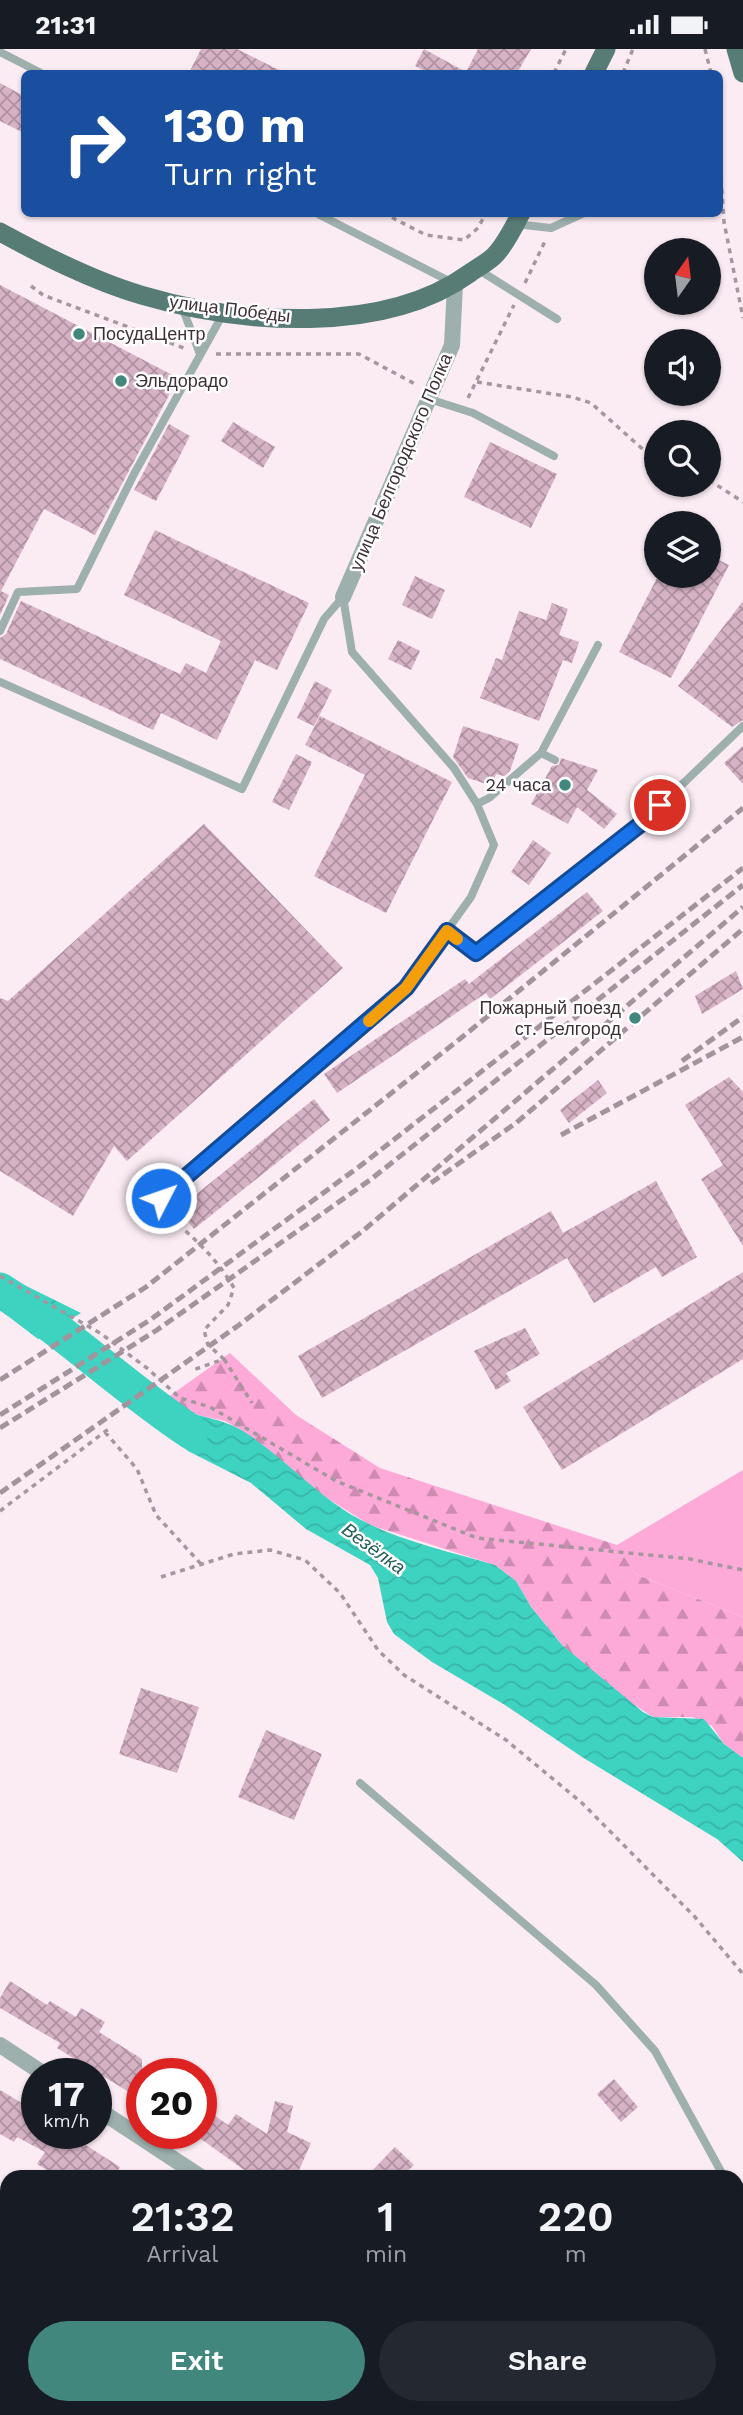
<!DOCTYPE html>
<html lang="en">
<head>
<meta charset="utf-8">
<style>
  body { margin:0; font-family:"Work Sans",sans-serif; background:#242831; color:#f1f3f6; height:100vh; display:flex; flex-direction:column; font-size:26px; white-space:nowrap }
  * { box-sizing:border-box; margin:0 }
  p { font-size:23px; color:#9ea1a6 }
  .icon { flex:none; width:38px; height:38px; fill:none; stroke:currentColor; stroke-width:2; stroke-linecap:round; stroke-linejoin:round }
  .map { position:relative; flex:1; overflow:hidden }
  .sheet { position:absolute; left:0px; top:2121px; width:744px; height:245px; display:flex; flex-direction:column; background:#171b24; border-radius:21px 21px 0 0; box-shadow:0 2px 5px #0004 }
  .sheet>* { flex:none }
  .banner { position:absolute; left:21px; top:21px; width:702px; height:147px; border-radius:10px; box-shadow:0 2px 5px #0004; background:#1a4fa0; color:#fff; overflow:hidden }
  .needle { width:46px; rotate:14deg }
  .tools { position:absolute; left:644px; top:189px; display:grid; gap:14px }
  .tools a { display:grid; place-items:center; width:77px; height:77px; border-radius:50%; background:#171b24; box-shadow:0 2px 5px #0004; font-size:35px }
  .speed { position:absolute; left:21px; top:2009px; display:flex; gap:14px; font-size:35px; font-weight:700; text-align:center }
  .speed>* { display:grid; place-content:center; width:91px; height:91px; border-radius:50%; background:#171b24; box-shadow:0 2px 5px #0004; line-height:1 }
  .speed small { font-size:18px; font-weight:400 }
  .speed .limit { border:10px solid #d22; background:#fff; color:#111 }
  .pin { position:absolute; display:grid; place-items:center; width:60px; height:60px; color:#fff; margin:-30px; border:4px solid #fff; border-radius:50%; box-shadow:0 2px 7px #0007 }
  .me { position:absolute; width:77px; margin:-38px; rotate:49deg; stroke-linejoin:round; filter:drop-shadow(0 0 5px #0008) }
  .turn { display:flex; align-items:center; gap:24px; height:147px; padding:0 28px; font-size:32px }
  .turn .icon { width:91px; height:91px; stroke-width:2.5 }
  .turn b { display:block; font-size:49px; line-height:60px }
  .eta { display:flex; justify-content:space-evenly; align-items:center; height:119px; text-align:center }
  .eta b { font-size:42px; font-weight:600; line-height:49px }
  .action { display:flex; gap:14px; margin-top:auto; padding:14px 28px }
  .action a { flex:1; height:80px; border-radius:42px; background:#42877d; color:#fff; font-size:28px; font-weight:600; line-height:80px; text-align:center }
  .action a+a { background:#242831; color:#f1f3f6 }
  .status { display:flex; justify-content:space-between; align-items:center; height:49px; padding:0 35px; background:#171b24; direction:ltr }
  .status svg { height:19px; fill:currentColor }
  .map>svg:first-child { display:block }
  .grass { fill:#fdaad9 }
  .forest { fill:url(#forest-firs) }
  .water { fill:url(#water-waves) }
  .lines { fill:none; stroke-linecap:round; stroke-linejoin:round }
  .river { stroke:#3ed3c1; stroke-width:35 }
  .building { fill:url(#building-cross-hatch) }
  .path { stroke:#a6979f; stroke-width:3.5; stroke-dasharray:5 5; stroke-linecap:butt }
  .service { stroke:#9db0ad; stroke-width:8 }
  .minor { stroke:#9db0ad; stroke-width:16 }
  .primary { stroke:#577b75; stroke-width:19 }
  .rail { stroke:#a3939b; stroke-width:5; stroke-dasharray:10 5; stroke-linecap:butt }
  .route-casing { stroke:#114b97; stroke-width:18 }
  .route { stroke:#1a73e8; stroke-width:12 }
  .slow { stroke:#f59e0b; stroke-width:12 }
  .poi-dot { fill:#42877d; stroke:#fefefe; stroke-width:2.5 }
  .labels { text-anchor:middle; stroke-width:5; stroke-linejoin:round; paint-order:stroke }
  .street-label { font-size:18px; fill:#3f3038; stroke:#fefefe }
  .poi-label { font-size:18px; fill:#3f3038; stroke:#fefefe; text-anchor:start }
  .water-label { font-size:19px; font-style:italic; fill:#255f57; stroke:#fefefe }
</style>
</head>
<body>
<div class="status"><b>21:31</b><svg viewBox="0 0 49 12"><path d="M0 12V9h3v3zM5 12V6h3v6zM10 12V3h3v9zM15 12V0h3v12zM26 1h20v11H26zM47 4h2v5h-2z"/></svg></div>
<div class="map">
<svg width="743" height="2366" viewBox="0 0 743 2366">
  <defs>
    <pattern id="forest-firs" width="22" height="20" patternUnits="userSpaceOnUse" patternTransform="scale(1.75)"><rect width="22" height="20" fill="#fdaad9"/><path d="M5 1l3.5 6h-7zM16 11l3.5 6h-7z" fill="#ce8bb1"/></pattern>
    <pattern id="water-waves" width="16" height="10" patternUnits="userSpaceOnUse" patternTransform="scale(1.75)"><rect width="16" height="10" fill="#3ed3c1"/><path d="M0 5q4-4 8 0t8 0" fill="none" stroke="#38b5a7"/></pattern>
    <pattern id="building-cross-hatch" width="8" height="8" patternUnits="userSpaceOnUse" patternTransform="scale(1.75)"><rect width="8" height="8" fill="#d6b2c5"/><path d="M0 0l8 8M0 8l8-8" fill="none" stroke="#af91a1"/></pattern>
  </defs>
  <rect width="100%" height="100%" fill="#fbebf3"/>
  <path class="grass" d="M 743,1421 L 743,1568 L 635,1525 L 617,1496 Z"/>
  <path class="forest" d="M 230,1304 L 296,1366 L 380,1419 L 617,1496 L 635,1525 L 743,1568 L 743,1709 L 724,1695 L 712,1677 L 692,1668 L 653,1668 L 621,1647 L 562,1596 L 531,1558 L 516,1532 L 495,1516 L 370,1476 L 327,1449 L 241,1381 L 225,1372 L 178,1362 L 164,1351 Z"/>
  <path class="water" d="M 0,1224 L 81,1264 L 38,1290 L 0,1261 Z
    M 164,1351 C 188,1369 217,1366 243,1382 C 279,1405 308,1437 344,1461 C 388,1490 445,1501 495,1516 L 516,1532 L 531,1558 L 562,1596 L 643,1663 L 653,1668 L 704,1670 L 724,1695 L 743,1709 L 743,1813 L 717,1790 L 582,1708 L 505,1656 L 432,1613 L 394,1585 L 387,1573 L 378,1529 L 370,1516 L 306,1480 L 251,1434 L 188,1402 L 145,1368 L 153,1357 Z"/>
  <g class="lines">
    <path class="river" d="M 0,1241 C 67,1283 124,1339 191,1383"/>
  </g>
  <path class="building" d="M 201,0 L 237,0 L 285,24 L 189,24 Z
    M 424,0 L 466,23 L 478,0 L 531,0 L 517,24 L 429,24 L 415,17 Z
    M 0,34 L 24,47 L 24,84 L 0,72 Z
    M 0,236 L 178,329 L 95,486 L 44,460 L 1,542 L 9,546 L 0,566 Z
    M 233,373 L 275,398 L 263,419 L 221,392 Z
    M 169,375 L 190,387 L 156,452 L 134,441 Z
    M 490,393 L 557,425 L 531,479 L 464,448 Z
    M 155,481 L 309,554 L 277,621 L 255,611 L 217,691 L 161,664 L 153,681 L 0,610 L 0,589 L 6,585 L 21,552 L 180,625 L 186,614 L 206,624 L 221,592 L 124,546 Z
    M 709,506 L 729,516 L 671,629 L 619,603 L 658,527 L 709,527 Z
    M 415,527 L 445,541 L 432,570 L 402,556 Z
    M 743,552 L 743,671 L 732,678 L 678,637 Z
    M 552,554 L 568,560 L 559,586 L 579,593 L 572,614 L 563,611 L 539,672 L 480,649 L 496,609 L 502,611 L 519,562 L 546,571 Z
    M 398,591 L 420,602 L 411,621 L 388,610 Z
    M 315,632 L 332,641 L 314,677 L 297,669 Z
    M 320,667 L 452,733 L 386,864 L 314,827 L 365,726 L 305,696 Z
    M 463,677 L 519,695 L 510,722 L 504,727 L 496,725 L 492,737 L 468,729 L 453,708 Z
    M 743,697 L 743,735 L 724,714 Z
    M 296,705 L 312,713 L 289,761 L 272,753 Z
    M 561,709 L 598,721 L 587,741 L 617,765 L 604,780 L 577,758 L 568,775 L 531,755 L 552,717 L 559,716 Z
    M 204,775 L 343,919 L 127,1112 L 114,1097 L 73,1167 L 0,1122 L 0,949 L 8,952 Z
    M 533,791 L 551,804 L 529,836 L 511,823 Z
    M 587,843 L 603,862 L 490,950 L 486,944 L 337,1044 L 324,1025 L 465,930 L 469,935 Z
    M 736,922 L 743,940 L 702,965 L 695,947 Z
    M 729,1028 L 743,1043 L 743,1197 L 701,1130 L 723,1116 L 685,1056 Z
    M 598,1031 L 607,1044 L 569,1074 L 560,1061 Z
    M 314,1050 L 330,1071 L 194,1180 L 178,1160 Z
    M 656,1132 L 697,1208 L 662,1228 L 656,1218 L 594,1254 L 567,1209 L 322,1349 L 298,1307 L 551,1162 L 563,1184 Z
    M 743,1223 L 743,1310 L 562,1421 L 523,1358 Z
    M 525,1279 L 540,1305 L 506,1324 L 511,1332 L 496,1341 L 474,1302 Z
    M 141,1639 L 199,1658 L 177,1724 L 119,1705 Z
    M 266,1681 L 322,1705 L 294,1771 L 238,1748 Z
    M 10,1932 L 47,1956 L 50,1952 L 76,1968 L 81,1959 L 105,1973 L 99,1983 L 142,2010 L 142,2051 L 57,1999 L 60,1994 L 0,1959 L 0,1949 Z
    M 614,2030 L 638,2058 L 621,2073 L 597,2045 Z
    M 0,2041 L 37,2063 L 37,2084 L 67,2084 L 120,2118 L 114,2128 L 58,2128 L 37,2115 L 45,2103 L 17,2088 L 14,2093 L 0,2085 Z
    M 275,2052 L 293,2057 L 287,2083 L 311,2094 L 296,2128 L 254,2128 L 201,2090 L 201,2069 L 207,2061 L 228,2076 L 236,2065 L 267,2085 Z
    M 395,2098 L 414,2116 L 401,2128 L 366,2128 Z"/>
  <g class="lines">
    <path class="path" d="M 705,0 L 711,24
      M 554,24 L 566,0
      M 623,24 L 633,0
      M 719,100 L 724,173 L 743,269
      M 383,164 L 426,186 L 464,191 L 478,179 L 486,164
      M 525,234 L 546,190
      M 31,237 L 43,246 L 184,299
      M 216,305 L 359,305 L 417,336
      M 477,333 L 572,348 L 591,354 L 656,412
      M 468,349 L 514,256
      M 709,431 L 743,453
      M 165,1161 L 166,1165 C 193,1188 216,1208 234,1239 L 228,1256 L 204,1281 L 208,1296 L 224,1310 L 193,1321
      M 0,1227 L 100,1284 L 147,1319 L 180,1349 L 210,1358 L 336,1432 L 477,1489 L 690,1510 L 743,1521
      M 224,1310 L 252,1354
      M 105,1383 L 137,1420 L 156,1466 L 201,1515
      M 0,1462 L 110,1379
      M 161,1528 L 234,1505 L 270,1501 L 305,1511 L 340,1544 L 378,1601 L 404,1626 L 506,1691 L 582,1754 L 695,1868 L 743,1925
      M 737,2177 L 743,2171
      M 737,2312 L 743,2309
      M 718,2359 L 721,2366"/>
    <path class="service" d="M 0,3 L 41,24
      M 316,164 L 451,233
      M 515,175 L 551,179 L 584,164
      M 479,221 L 557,270
      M 182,258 L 200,305
      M 429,350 L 473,364 L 554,407
      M 0,582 L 18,543 L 77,540 L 134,425 L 223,265
      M 0,633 L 242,740 L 324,570 L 343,548
      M 555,711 L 541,704 L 598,596
      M 477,755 L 489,749 L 541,704
      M 447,882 L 476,904 L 642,774 L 743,677
      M 161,1149 L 406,939 L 471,848 L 494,796 L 477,755 L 454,719 L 352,603 L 343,548
      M 360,1734 L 596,1936 L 655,2002 L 724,2128
      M 737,2135 L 743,2139"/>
    <path class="minor" d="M 343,548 L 452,296 L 455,235
      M 0,1996 L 44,2025
      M 96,2059 L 201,2128
      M 277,2366 L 279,2359"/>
    <path class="primary" d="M 736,0 L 743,24
      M 594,24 L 606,0
      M 0,183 C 44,207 93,232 141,246 C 239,275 383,287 470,224 C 478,218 489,213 496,205 C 506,194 514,178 521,164"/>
    <path class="rail" d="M 682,1012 L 743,968
      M 561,1086 L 743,988
      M 431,1134 L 516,1074 L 743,880
      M 0,1331 L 146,1238 L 461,989 L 743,759
      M 0,1366 L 150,1271 L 360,1117 L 743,819
      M 0,1379 L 157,1281 L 370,1131 L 743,836
      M 0,1444 L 239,1276 L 364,1181 L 743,858"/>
  </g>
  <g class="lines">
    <g class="route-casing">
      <path id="route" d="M 161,1149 L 406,939 L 447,882 L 476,904 L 642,774 L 660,756"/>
    </g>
    <use href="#route" class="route"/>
    <path class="slow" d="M 369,972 L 406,939 L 447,882 L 457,890"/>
  </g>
  <g class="poi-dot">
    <circle cx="79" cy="285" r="7"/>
    <circle cx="121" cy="332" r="7"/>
    <circle cx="565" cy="736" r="7"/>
    <circle cx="635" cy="969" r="7"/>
  </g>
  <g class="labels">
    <g class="street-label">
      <text transform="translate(230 260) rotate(7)" y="6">улица Победы</text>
      <text transform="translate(401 413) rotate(-67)" y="6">улица Белгородского Полка</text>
    </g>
    <g class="poi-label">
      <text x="93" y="291">ПосудаЦентр</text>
      <text x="135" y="338">Эльдорадо</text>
      <text x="551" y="742" text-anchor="end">24 часа</text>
      <text x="621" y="965" text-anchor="end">Пожарный поезд<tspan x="621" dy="21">ст. Белгород</tspan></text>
    </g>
    <g class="water-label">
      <text transform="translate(374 1499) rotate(36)" y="7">Везёлка</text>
    </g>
  </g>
</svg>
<div class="tools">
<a><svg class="needle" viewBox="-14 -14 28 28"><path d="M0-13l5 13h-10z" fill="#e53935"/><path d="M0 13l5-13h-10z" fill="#9ea1a6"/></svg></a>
<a><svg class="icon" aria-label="sound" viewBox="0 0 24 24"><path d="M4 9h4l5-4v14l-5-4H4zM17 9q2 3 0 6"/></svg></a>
<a><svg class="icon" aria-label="search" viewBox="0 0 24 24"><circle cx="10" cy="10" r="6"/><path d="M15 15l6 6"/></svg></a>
<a><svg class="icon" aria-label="layers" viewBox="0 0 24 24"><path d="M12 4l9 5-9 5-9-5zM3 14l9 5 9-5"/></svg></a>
</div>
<div class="speed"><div>17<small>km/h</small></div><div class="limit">20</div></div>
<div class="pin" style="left:660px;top:756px;background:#d93025"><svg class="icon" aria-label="arrive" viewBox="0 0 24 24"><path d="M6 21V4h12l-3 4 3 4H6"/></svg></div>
<svg class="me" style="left:161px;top:1149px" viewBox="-20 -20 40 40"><circle r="17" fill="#1a73e8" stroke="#fff" stroke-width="3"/><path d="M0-11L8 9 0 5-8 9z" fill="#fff"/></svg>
<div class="banner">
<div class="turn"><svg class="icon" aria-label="right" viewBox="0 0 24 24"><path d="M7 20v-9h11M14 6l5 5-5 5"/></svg><div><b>130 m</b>Turn right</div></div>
</div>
<section class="sheet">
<div class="eta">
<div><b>21:32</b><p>Arrival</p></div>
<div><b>1</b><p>min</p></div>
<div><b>220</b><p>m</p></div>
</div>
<div class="action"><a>Exit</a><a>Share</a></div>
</section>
</div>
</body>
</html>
